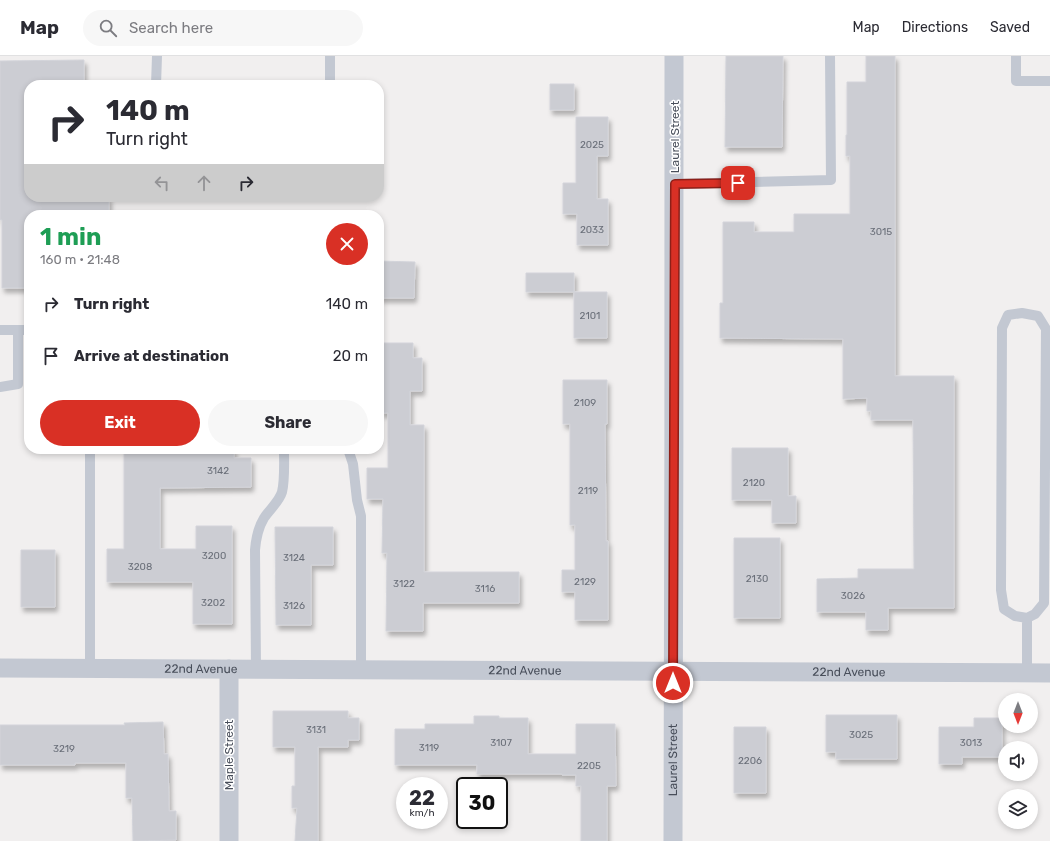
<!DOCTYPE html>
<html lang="en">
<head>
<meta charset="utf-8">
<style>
  body { margin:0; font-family:Rubik,sans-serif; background:#f7f7f7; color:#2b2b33; height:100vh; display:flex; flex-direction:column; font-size:15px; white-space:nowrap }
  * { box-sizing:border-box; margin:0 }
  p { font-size:13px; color:#7c7c81 }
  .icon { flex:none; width:22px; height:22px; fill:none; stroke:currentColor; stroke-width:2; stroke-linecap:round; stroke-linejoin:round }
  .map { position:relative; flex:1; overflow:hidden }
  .panel { position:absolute; left:24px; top:154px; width:360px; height:244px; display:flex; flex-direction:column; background:#fff; border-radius:16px; box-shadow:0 2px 6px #0003 }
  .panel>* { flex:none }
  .guide { position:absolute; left:24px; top:24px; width:360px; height:122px; border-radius:16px; box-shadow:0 2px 6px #0003; background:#fff; color:#2b2b33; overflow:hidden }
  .needle { width:26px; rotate:180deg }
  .buttons { position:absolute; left:998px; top:637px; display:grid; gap:8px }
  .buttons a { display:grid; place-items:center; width:40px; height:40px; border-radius:50%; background:#fff; box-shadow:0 2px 6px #0003; font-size:20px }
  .speed { position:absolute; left:396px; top:721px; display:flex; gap:8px; font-size:20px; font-weight:700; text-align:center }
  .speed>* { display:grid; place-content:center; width:52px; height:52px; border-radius:50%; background:#fff; box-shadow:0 2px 6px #0003; line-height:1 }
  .speed small { font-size:10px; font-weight:400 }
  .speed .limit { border:2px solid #111; border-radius:6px; background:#fff; color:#111 }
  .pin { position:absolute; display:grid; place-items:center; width:34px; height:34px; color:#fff; margin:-17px; border-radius:8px; box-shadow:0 2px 6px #0006 }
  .me { position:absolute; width:44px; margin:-22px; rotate:0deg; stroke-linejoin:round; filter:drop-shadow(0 0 3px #0008) }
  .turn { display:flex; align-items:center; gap:14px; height:84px; padding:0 16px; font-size:18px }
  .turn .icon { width:52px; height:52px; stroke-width:2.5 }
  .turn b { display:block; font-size:28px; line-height:34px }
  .lanes { display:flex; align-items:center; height:38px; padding:0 16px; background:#0003; justify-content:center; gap:20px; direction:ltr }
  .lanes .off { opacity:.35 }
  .round { display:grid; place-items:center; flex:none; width:42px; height:42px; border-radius:21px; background:#f7f7f7 }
  .headline { display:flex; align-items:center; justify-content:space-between; height:68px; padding:0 16px }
  h1 { font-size:24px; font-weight:700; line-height:30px; color:#1e9e55 }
  .primary-button { display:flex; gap:8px; margin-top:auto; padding:8px 16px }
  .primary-button a { flex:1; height:46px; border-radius:24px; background:#d93025; color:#fff; font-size:16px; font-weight:700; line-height:46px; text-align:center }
  .primary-button a+a { background:#f7f7f7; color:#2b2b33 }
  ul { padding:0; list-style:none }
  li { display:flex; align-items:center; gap:12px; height:52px; padding:0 16px }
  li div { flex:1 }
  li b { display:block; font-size:15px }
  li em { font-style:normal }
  header { display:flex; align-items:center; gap:24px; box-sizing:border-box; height:56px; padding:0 20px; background:#fff; border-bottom:1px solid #e1e1e2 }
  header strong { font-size:19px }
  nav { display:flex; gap:22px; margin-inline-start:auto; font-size:14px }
  .search { width:280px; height:36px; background:#f7f7f7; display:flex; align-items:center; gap:10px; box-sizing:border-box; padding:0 14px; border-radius:22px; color:#7c7c81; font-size:15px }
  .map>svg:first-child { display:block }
  .building { fill:#cccdd3; stroke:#d3d4da; filter:url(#shadow) }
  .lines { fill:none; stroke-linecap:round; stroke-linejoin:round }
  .service { stroke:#c3c8d2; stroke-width:10 }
  .minor { stroke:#c3c8d2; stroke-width:19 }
  .route-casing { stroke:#8d1f18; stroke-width:10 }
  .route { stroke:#d93025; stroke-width:7 }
  .labels { text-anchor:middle; stroke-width:3; stroke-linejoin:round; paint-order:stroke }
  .number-label { font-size:10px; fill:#696e78 }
  .street-label { font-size:12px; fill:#484e5a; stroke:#fff }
</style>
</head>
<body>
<header>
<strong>Map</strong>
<div class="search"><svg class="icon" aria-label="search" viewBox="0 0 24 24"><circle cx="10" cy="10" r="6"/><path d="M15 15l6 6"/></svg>Search here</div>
<nav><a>Map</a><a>Directions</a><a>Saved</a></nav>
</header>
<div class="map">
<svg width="1050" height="785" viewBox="0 0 1050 785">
  <defs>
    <filter id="shadow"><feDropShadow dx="2.5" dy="4.5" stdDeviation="2" flood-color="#0004"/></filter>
  </defs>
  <rect width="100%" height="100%" fill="#f1efef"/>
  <path class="building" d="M 726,0 L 783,0 L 782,91 L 725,91 Z
    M 866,0 L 895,0 L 895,320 L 954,320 L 954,552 L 888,552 L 888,574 L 866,574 L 866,556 L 817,556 L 817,523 L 858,522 L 858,513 L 914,513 L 913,364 L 871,364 L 871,355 L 867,355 L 867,342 L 843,343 L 843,283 L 720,282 L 720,247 L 723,247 L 723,166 L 754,166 L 754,176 L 794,176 L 794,158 L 850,158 L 850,100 L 846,100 L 846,79 L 847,79 L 847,26 L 866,26 Z
    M 84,4 L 84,29 L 29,29 L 29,141 L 109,141 L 109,159 L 29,159 L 29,232 L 2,232 L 2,164 L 0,164 L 0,5 Z
    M 550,28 L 574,28 L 574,54 L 550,54 Z
    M 576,61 L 608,61 L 608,100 L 597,100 L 597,143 L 608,143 L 608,189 L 577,189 L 577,158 L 563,158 L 563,127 L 576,127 Z
    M 379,205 L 415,206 L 414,242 L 379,242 Z
    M 526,217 L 574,217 L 574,236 L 526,236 Z
    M 574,236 L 607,236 L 607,282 L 574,282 Z
    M 379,287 L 413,287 L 413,302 L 422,302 L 422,335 L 410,335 L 410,369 L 424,369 L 424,516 L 519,516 L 519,547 L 423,547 L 423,575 L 386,575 L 387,497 L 382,497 L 383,443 L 367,443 L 367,412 L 388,412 L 388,357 L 381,357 L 381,321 L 379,321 Z
    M 563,324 L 607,324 L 607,368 L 605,368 L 606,485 L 608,485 L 608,564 L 575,564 L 575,536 L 562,536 L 562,514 L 575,514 L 575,469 L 570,469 L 570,368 L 563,368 Z
    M 732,392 L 788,392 L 788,440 L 796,440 L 796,467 L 772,467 L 772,444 L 732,444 Z
    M 124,393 L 234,393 L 234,402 L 251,402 L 251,431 L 160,432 L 160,493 L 196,493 L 196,470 L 232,470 L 232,568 L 193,568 L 193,526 L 107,526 L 107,493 L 124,493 Z
    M 275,471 L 333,471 L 333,509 L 311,509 L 311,569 L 276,569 Z
    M 734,482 L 780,482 L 780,562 L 734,562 Z
    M 21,494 L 55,494 L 55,551 L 21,551 Z
    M 273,655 L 348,655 L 348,662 L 359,662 L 359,684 L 348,684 L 348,691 L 318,691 L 318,785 L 295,785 L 297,752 L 292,752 L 292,730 L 295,730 L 295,691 L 273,691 Z
    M 826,659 L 897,659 L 897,703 L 836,703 L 836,696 L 826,696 Z
    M 474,660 L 499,660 L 499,662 L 528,662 L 528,698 L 576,698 L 576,668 L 615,668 L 616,730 L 607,730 L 607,785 L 581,785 L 581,730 L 576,730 L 576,719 L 562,719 L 562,718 L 477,718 L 477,709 L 395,709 L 395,673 L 425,673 L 425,668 L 474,668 Z
    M 974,662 L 1002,662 L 1002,701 L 962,701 L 962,708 L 939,708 L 939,671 L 974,671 Z
    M 163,666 L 164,698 L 168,698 L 169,755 L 176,755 L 176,784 L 133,785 L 132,742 L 126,742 L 126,707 L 75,707 L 75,709 L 0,709 L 0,669 L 125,669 L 124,667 Z
    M 734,671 L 766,671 L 766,737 L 734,737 Z"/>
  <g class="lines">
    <path class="service" d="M 330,0 L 330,27
      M 1016,0 L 1016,25 L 1050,25
      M 156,29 L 157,0
      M 675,128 L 831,124 L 830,0
      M 0,274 L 29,274
      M 0,331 L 18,328 L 18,274
      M 348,393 L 353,408 L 357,444 L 361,460 L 361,613
      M 1027,562 L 1035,558 L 1044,547 L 1046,273 L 1038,260 L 1022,257 L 1008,259 L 1002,272 L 1001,534 L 1004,553 L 1015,560 L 1027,562 L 1027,617
      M 90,613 L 90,393
      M 256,613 L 255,494 C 256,482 258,472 264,462 C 269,454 279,446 282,436 C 285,424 284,406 284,393"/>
    <g class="minor">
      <path id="s1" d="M 0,612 L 1050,617"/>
      <path d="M 229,613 L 229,785"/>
      <path id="s2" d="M 673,785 C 673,523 675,262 674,0"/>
    </g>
  </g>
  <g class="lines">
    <g class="route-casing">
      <path id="route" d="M 673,627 L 675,128 L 738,127"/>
    </g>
    <use href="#route" class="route"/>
  </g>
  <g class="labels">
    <g class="number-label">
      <text x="592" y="92">2025</text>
      <text x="592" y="177">2033</text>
      <text x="881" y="179">3015</text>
      <text x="590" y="263">2101</text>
      <text x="585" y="350">2109</text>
      <text x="218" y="418">3142</text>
      <text x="754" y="430">2120</text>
      <text x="588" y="438">2119</text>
      <text x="214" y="503">3200</text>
      <text x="294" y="505">3124</text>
      <text x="140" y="514">3208</text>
      <text x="757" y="526">2130</text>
      <text x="585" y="529">2129</text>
      <text x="404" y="531">3122</text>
      <text x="485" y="536">3116</text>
      <text x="853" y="543">3026</text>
      <text x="213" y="550">3202</text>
      <text x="294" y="553">3126</text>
      <text x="316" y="677">3131</text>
      <text x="861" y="682">3025</text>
      <text x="501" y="690">3107</text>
      <text x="971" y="690">3013</text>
      <text x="429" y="695">3119</text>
      <text x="64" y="696">3219</text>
      <text x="750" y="708">2206</text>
      <text x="589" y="713">2205</text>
    </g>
    <g class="street-label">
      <text transform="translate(675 81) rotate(-90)" y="4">Laurel Street</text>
      <text dy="4" stroke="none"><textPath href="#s1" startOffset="201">22nd Avenue</textPath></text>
      <text dy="4" stroke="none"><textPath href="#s1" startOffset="525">22nd Avenue</textPath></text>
      <text dy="4" stroke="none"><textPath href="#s1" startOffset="849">22nd Avenue</textPath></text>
      <text transform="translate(229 699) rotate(-90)" y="4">Maple Street</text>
      <text dy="4" stroke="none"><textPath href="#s2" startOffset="81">Laurel Street</textPath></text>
    </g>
  </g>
</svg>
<div class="buttons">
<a><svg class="needle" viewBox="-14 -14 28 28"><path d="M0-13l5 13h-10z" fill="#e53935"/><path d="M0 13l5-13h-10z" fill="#7c7c81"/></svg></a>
<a><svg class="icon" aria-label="sound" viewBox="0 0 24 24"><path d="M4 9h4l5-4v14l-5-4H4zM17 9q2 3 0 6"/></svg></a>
<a><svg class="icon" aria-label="layers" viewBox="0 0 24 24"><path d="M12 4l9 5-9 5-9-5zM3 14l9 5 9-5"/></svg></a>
</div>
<div class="speed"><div>22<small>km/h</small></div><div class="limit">30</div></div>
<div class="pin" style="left:738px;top:127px;background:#d93025"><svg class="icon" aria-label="arrive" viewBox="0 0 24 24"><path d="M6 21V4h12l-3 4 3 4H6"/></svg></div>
<svg class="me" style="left:673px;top:627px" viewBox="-20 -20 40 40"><circle r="17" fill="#d93025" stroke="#fff" stroke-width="3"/><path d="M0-11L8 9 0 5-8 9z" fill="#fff"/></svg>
<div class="guide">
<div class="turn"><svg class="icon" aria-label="right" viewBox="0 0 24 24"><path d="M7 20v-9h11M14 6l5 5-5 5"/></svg><div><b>140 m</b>Turn right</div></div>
<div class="lanes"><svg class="icon off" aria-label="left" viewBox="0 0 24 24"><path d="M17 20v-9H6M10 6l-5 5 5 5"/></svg><svg class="icon off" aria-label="ahead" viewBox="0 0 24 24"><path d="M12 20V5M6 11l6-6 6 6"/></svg><svg class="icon" aria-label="right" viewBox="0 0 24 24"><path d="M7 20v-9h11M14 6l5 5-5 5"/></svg></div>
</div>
<section class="panel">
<div class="headline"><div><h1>1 min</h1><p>160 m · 21:48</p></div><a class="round" style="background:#d93025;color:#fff"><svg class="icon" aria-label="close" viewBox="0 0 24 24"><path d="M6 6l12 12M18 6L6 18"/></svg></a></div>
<ul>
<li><svg class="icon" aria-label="right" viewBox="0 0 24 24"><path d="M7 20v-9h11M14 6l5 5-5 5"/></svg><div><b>Turn right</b></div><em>140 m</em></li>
<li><svg class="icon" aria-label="arrive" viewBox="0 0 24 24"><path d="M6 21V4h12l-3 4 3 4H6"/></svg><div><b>Arrive at destination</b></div><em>20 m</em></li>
</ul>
<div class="primary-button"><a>Exit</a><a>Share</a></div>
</section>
</div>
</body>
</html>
